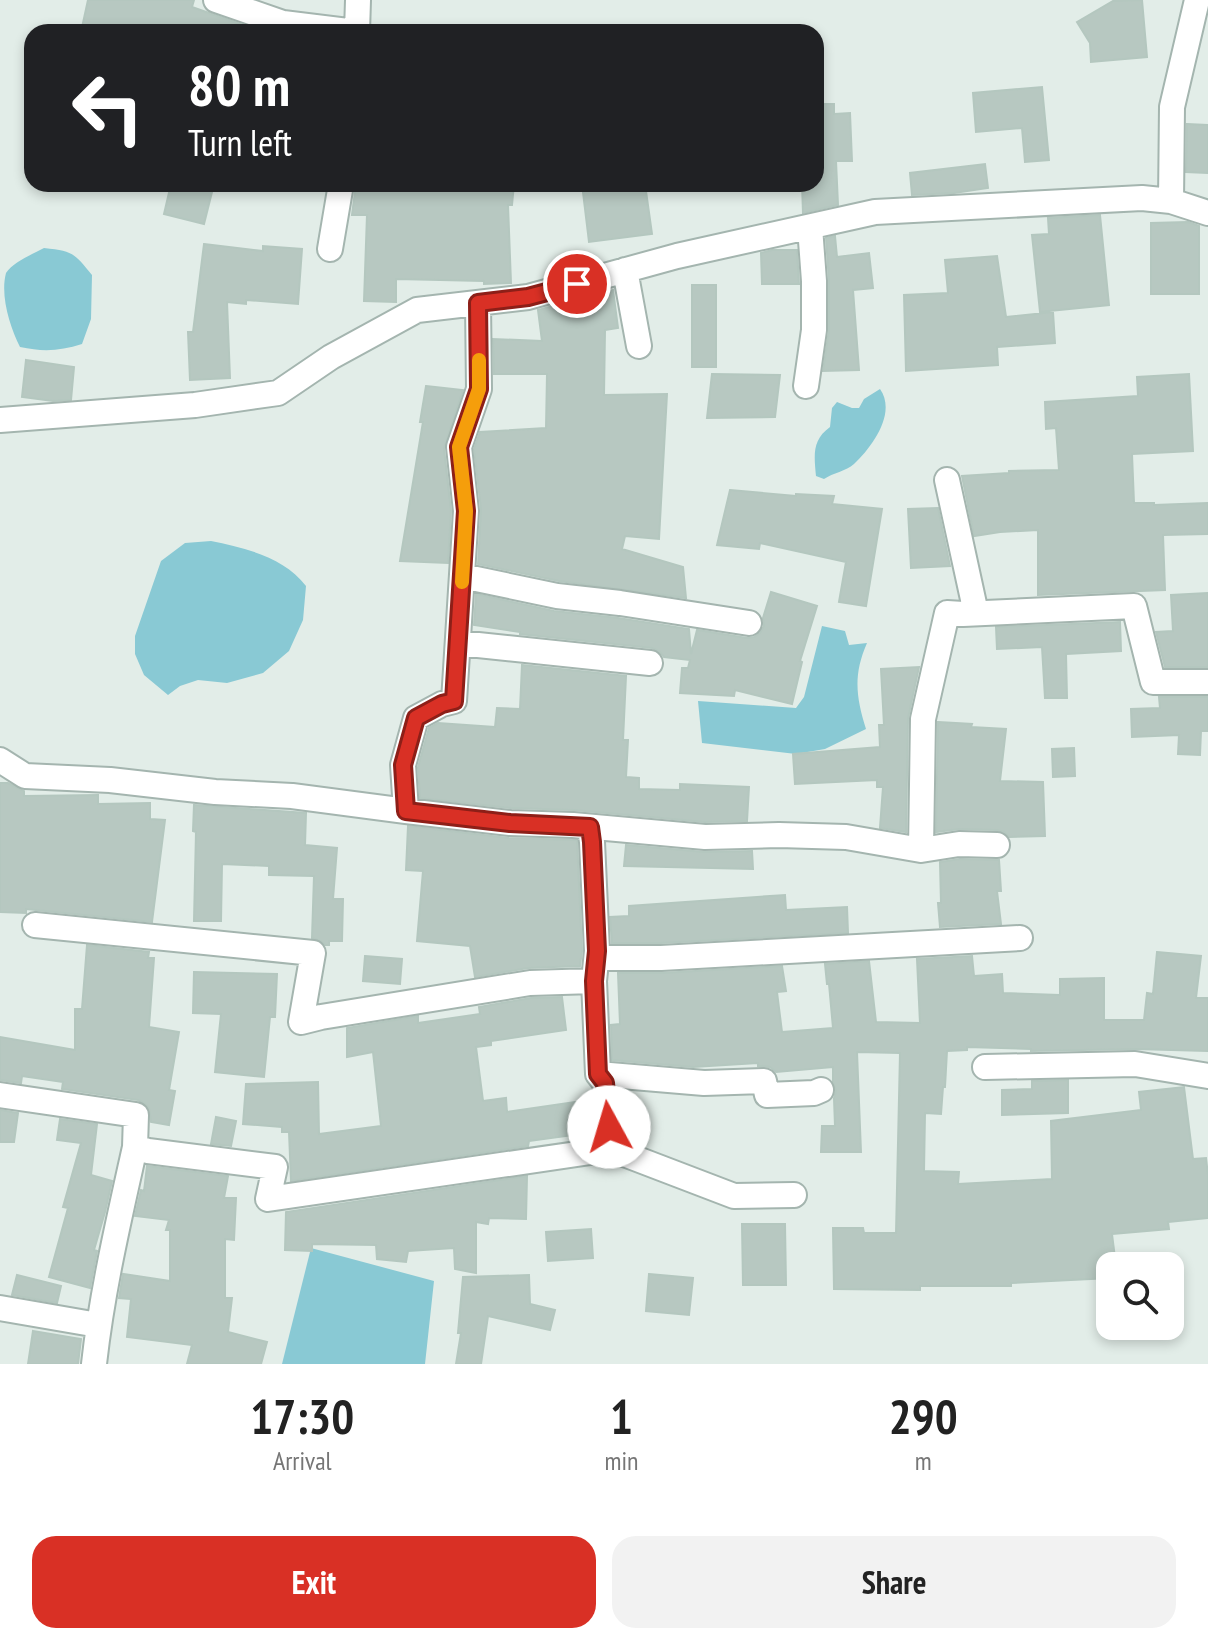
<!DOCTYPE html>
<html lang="en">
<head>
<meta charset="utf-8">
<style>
  body { margin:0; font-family:"PT Sans Narrow",sans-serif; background:#f2f2f2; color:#222; height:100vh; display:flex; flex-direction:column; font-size:30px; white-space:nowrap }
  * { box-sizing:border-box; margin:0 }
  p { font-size:26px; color:#767676 }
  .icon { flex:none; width:44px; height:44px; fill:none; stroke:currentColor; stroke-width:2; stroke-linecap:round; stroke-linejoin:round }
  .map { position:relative; height:1364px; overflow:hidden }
  .side { display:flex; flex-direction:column; background:#fff; flex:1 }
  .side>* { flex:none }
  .hud { position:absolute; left:24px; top:24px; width:800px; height:168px; border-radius:24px; box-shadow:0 4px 12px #0003; background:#202124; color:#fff; overflow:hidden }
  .controls { position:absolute; left:1096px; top:1252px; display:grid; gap:16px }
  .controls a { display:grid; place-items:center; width:88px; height:88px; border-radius:16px; background:#fff; box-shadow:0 4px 12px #0003; font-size:40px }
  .pin { position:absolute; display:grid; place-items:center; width:68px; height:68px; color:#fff; margin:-34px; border:4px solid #fff; border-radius:50%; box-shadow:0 2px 8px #0007 }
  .me { position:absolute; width:88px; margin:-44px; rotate:354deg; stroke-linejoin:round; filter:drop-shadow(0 0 6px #0008) }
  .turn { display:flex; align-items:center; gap:28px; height:168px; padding:0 32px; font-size:36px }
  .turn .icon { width:104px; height:104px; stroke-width:2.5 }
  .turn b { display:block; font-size:56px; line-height:68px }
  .eta { display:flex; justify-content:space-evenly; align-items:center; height:136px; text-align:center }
  .eta b { font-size:48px; font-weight:800; line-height:56px }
  .button { display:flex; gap:16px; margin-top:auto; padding:16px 32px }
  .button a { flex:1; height:92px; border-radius:24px; background:#d93025; color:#fff; font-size:32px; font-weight:800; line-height:92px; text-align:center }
  .button a+a { background:#f2f2f2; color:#222 }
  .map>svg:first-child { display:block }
  .water { fill:#89c9d4 }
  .building { fill:#b7c8c1; stroke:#b4c7bf; stroke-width:2 }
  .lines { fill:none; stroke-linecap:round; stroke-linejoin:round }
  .minor-casing { stroke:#a4b5af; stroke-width:28 }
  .minor { stroke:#fff; stroke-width:24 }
  .route-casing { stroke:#8d1f18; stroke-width:20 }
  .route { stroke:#d93025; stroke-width:14 }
  .slow { stroke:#f59e0b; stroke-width:14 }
</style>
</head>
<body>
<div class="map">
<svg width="1208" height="1364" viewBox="0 0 1208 1364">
  <rect width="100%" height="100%" fill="#e2ede8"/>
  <path class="water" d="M 44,248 C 73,251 74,253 92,275 L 91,319 L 82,344 C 60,351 43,352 20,347 C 10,327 0,296 6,273 C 13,262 33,254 44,248 Z
    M 880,389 C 897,413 872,447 854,464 C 846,471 833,473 824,479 L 816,476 C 814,455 812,440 830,427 L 832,408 L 837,402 L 852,408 L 859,408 L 864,399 Z
    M 211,541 C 245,548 284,557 306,586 L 303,620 L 289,651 L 263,673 L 227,683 L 198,680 L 180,686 L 168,695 L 144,675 L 135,654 L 135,636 L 161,561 L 185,543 Z
    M 822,626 L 845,631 L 849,645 L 867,643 C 853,675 856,697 866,729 L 825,749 L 796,754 L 702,743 L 698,701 L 796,708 L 804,697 Z
    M 311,1248 L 434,1281 L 425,1364 L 282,1364 Z"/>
  <path class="building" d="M 88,0 L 194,0 L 192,7 L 257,30 L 257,32 L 81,32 Z
    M 1142,0 L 1147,57 L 1091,62 L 1090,43 L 1077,22 L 1113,1 Z
    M 1042,87 L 1049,160 L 1025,162 L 1022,128 L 976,132 L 973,93 Z
    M 816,104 L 834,104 L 834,114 L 850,113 L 852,161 L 836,161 L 838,205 L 803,213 L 802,184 L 816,184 Z
    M 1187,124 L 1208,125 L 1208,173 L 1186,172 Z
    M 985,164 L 988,188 L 954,193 L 912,195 L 910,173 Z
    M 171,184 L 214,184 L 204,224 L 164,214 Z
    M 356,184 L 514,184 L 512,205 L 508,205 L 511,283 L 484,284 L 484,281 L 396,279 L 396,302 L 364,301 L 367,215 L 352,215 Z
    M 582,184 L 645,184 L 652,234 L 589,242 Z
    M 1100,215 L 1109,305 L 1040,312 L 1032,235 L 1049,234 L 1048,218 Z
    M 1188,222 L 1199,226 L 1199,294 L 1151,294 L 1151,223 Z
    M 835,236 L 837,257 L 869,253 L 873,288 L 853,290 L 859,370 L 823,371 L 829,330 L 829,281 L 826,238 Z
    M 204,244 L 263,251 L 263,246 L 302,249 L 298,304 L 246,300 L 246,304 L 227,302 L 230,378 L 190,380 L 188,332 L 193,332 Z
    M 772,250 L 797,250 L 799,284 L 762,284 L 761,253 Z
    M 997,256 L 1006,317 L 1053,312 L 1055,343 L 997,347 L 998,365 L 906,371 L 904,295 L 948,293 L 945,260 Z
    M 692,285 L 716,285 L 716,367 L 692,367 Z
    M 613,290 L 618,328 L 605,330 L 604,395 L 667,394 L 659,539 L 625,536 L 622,549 L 683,567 L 686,598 L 559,581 L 478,564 L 481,509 L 474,449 L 480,432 L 546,428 L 547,374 L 494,374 L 493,339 L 542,341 L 538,310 Z
    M 26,360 L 74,367 L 71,400 L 53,401 L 22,397 Z
    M 712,374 L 780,375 L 775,417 L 707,418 Z
    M 1189,374 L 1193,451 L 1132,454 L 1134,503 L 1154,503 L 1154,505 L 1208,503 L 1208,534 L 1163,535 L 1165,590 L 1038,595 L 1038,530 L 1000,532 L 974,536 L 962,476 L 1009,473 L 1009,471 L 1059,470 L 1056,428 L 1046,429 L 1045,402 L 1138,396 L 1137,377 Z
    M 426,386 L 463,390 L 444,448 L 451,511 L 448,563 L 400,561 L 423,422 L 420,422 Z
    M 730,490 L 796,496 L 796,494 L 834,496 L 832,504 L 882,509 L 866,606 L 839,602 L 846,562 L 760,543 L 759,549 L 717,545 Z
    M 938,508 L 950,566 L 911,568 L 908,509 Z
    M 771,592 L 817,606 L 800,661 L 802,662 L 792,704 L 735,690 L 734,696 L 680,693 L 682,668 L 688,668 L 690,660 L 664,657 L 659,651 L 652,648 L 520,634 L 520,632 L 474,625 L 476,594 L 554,611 L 618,618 L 689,629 L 691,654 L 697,630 L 747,638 L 754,637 L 760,633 L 764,626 L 763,618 Z
    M 1208,593 L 1208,667 L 1165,667 L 1156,632 L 1173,631 L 1171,595 Z
    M 1120,622 L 1121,651 L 1066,654 L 1067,698 L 1045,698 L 1042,647 L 997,649 L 996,627 Z
    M 522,665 L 626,676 L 623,740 L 628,740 L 626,777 L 639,778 L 639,789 L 680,790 L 680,784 L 749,787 L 747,821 L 705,822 L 574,810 L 511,808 L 420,798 L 418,767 L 429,728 L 438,723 L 495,727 L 497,708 L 520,709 Z
    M 919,667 L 908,718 L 906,832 L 880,828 L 883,787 L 877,787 L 877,780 L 795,784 L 793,754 L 880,747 L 879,725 L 884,725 L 881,669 Z
    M 1159,697 L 1208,697 L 1208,731 L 1201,731 L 1200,755 L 1178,754 L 1179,735 L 1132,737 L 1131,709 L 1160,708 Z
    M 938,722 L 972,724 L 971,727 L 1006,729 L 1000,781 L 1043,782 L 1045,836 L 1009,837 L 1004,832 L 997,830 L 959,829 L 936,832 Z
    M 1074,748 L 1075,776 L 1053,777 L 1052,749 Z
    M 0,783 L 8,783 L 24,791 L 24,796 L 98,795 L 98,804 L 150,803 L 150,819 L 165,820 L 152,922 L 26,909 L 26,913 L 0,912 Z
    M 194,805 L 306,813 L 305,845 L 337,848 L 333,899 L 343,899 L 342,941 L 329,941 L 329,945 L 325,945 L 321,941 L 312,938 L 314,876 L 269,875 L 269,866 L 222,864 L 221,921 L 194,921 L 196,832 L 193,831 Z
    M 408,826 L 508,838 L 577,840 L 582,951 L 580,966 L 528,968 L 475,977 L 470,946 L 417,941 L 423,871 L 406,870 Z
    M 626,845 L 704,852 L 752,851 L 753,869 L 624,866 Z
    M 960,859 L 999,860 L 1001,891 L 997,891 L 1001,924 L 940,927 L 938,903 L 941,903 L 940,862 Z
    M 785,895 L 786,910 L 847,907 L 848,933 L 661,943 L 612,943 L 610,917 L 629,916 L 629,906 Z
    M 87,945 L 149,952 L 148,958 L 154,958 L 149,1027 L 179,1032 L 169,1090 L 175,1091 L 169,1125 L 151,1122 L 149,1108 L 144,1103 L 138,1100 L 62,1089 L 63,1082 L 22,1076 L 21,1083 L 0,1080 L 0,1037 L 75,1050 L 75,1009 L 82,1009 Z
    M 1157,952 L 1201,956 L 1196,998 L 1208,998 L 1208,1051 L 1135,1049 L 1031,1051 L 1031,1049 L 967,1047 L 967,1050 L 947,1051 L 945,1087 L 943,1087 L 941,1114 L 925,1113 L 924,1171 L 959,1172 L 958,1184 L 1052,1179 L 1051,1121 L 1141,1110 L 1139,1092 L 1184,1087 L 1193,1159 L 1206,1158 L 1208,1175 L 1208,1218 L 1168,1222 L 1169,1229 L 1112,1234 L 1116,1266 L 1110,1266 L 1110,1278 L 1011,1283 L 1011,1286 L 920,1286 L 920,1290 L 834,1289 L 833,1228 L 863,1228 L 864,1233 L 896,1233 L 900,1053 L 857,1052 L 861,1152 L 821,1152 L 822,1126 L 835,1126 L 834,1098 L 836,1091 L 833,1082 L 833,1067 L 776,1072 L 770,1067 L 758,1066 L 758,1063 L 693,1067 L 612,1060 L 611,1025 L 620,1024 L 618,973 L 662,973 L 782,966 L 786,991 L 777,992 L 782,1032 L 833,1028 L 829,984 L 827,984 L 825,964 L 869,961 L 876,1022 L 920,1023 L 917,959 L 972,956 L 974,976 L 1002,974 L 1003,993 L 1060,995 L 1060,979 L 1104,978 L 1104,1020 L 1144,1020 L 1147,993 L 1153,994 Z
    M 365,956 L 402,959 L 400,984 L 363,981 Z
    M 194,972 L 277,974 L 275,1017 L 270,1017 L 264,1077 L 215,1072 L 221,1014 L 193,1013 Z
    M 562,997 L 566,1030 L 491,1041 L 491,1045 L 476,1047 L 483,1101 L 506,1098 L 507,1112 L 576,1102 L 581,1134 L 529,1141 L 528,1146 L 291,1181 L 289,1132 L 282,1132 L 282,1127 L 243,1124 L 246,1084 L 318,1082 L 319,1134 L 381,1126 L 373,1052 L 347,1057 L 347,1028 L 418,1016 L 418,1023 L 480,1014 L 479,1007 L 531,998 Z
    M 1068,1080 L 1068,1113 L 1002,1115 L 1002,1090 L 1032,1089 L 1032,1081 Z
    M 0,1110 L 18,1113 L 14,1142 L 0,1142 Z
    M 216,1117 L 236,1121 L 231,1146 L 211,1144 Z
    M 60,1119 L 97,1124 L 91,1175 L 112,1181 L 105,1212 L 94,1250 L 97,1251 L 90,1288 L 49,1277 L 68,1208 L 63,1207 L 81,1143 L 57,1140 Z
    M 147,1166 L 228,1176 L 224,1198 L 236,1198 L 234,1240 L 225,1239 L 225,1298 L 232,1298 L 228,1332 L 267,1342 L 261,1364 L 187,1364 L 192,1345 L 127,1337 L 131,1299 L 119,1298 L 123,1274 L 170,1281 L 170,1230 L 166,1230 L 169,1220 L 135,1216 L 141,1190 L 144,1191 Z
    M 527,1176 L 526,1219 L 489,1218 L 488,1224 L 476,1222 L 476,1273 L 455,1269 L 454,1248 L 408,1251 L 406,1262 L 377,1259 L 376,1245 L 312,1244 L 312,1251 L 285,1250 L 286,1212 Z
    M 742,1224 L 785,1224 L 786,1285 L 743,1285 Z
    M 591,1229 L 593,1258 L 548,1261 L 546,1232 Z
    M 649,1274 L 693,1278 L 689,1315 L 646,1311 Z
    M 17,1275 L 61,1286 L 57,1303 L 12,1295 Z
    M 529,1275 L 530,1304 L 555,1310 L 550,1330 L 488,1316 L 481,1364 L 456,1364 L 461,1333 L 458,1333 L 463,1277 Z
    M 33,1331 L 81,1339 L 78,1364 L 28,1364 Z"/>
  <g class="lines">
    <g class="minor-casing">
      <path id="minor" d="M 216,0 L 283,23 L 356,32
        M 357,32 L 358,0
        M 1171,201 L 1172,107 L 1197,0
        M 330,249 L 341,184
        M 625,270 L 639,346
        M 806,386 L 814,330 L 814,281 L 810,227
        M 0,420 L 195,405 L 278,393 L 331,357 L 417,310 L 528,297 L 677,256 L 875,212 L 1142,198 L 1171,201 L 1208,213
        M 947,480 L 976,613
        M 462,576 L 557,596 L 620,603 L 749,623
        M 459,643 L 650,663
        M 0,760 L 25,776 L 110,780 L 215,792 L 292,796 L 406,811 L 403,765 L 416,718 L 442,704 L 454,701 L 466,511 L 459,447 L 479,389 L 478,303
        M 406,811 L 510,823 L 573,825 L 705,837 L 779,835 L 846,837 L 921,850 L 959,844 L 997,845
        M 590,827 L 592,842 L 597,951 L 594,981 L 598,1074 L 704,1083 L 764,1081 L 767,1095 L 814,1093 L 821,1090
        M 921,850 L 923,719 L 947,613 L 963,614 L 1134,606 L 1153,682 L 1208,682
        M 35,925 L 313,953 L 301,1022 L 321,1017 L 530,983 L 594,981
        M 597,958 L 661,958 L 1020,938
        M 985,1067 L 1135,1064 L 1208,1076
        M 0,1095 L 136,1115 L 135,1147
        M 611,1149 L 734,1196 L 794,1195
        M 0,1308 L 98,1325
        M 94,1364 C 102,1291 119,1219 135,1147 L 148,1151 L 275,1167 L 268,1199 L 611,1149 L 605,1083 L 598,1074"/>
    </g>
    <use href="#minor" class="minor"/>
  </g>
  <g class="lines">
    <g class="route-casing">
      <path id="route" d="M 577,284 L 528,297 L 478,303 L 479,389 L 459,447 L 466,511 L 454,701 L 442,704 L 416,718 L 403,765 L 406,811 L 510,823 L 590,827 L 592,842 L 597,951 L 594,981 L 598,1074 L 605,1083 L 609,1127"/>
    </g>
    <use href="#route" class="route"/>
    <path class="slow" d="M 462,582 L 466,511 L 459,447 L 479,389 L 479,360"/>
  </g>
</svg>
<div class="controls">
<a><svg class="icon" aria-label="search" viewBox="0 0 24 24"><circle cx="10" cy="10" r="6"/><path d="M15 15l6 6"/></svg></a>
</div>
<div class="pin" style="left:577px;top:284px;background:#d93025"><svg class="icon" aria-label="arrive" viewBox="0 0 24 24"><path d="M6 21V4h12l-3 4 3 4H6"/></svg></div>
<svg class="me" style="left:609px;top:1127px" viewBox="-20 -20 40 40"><circle r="19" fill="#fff"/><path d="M0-13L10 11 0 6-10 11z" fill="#d93025"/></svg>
<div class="hud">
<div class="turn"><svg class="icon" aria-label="left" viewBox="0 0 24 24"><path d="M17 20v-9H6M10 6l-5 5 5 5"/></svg><div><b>80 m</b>Turn left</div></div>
</div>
</div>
<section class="side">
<div class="eta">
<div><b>17:30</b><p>Arrival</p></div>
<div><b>1</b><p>min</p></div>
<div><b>290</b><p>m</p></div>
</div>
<div class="button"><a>Exit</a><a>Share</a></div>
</section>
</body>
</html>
